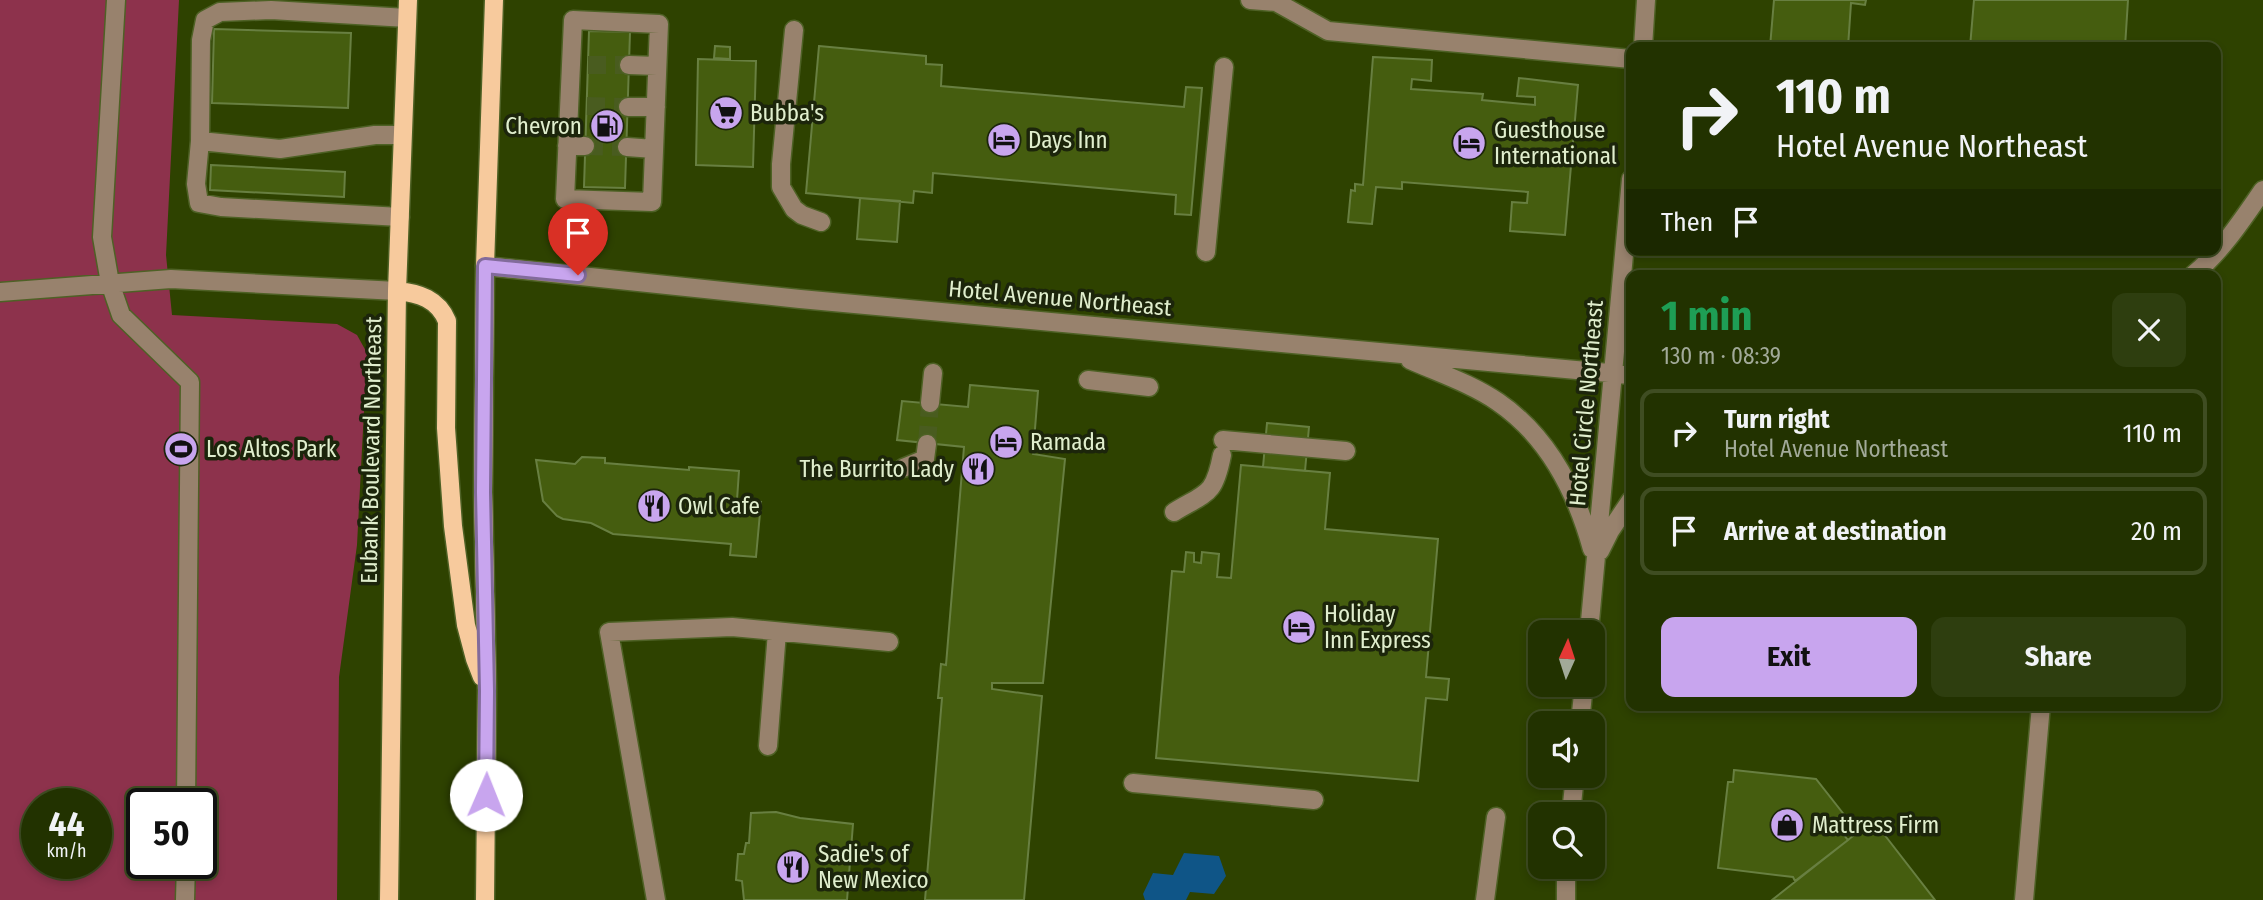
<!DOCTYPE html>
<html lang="en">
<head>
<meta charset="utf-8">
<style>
  body { margin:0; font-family:"Fira Sans Condensed",sans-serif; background:#2e3e0f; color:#f1f3f6; height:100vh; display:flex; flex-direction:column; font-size:26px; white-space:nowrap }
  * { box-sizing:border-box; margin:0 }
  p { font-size:23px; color:#a2aa99 }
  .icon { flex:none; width:38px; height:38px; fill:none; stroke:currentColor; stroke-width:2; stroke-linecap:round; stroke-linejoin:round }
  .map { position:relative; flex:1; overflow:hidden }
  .sheet { position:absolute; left:1626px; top:270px; width:595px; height:441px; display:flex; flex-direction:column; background:#223200; border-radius:14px; box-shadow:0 4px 10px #0003,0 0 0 2px #3f4d22 }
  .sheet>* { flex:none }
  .top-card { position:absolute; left:1626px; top:42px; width:595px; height:214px; border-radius:14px; box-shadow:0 4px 10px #0003,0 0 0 2px #3f4d22; background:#223200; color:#f1f3f6; overflow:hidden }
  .needle { width:46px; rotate:3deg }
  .buttons { position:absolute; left:1528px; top:620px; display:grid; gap:14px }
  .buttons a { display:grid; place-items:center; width:77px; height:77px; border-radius:14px; background:#223200; box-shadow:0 4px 10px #0003,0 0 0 2px #3f4d22; font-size:35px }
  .speed { position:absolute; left:21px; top:788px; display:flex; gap:14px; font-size:35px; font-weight:700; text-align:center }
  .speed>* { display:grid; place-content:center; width:91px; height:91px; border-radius:50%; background:#223200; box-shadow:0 4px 10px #0003,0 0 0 2px #3f4d22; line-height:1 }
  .speed small { font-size:18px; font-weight:400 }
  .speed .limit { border:4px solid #111; border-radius:10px; background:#fff; color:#111 }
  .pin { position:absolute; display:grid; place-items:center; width:60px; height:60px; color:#fff; margin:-72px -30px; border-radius:50% 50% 50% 0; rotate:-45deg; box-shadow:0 0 7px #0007 }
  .pin .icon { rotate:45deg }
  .me { position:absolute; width:77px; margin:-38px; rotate:1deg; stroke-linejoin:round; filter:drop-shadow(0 0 5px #0008) }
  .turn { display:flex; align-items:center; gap:24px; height:147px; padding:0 35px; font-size:32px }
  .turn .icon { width:91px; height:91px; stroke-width:2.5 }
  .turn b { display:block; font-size:49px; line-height:60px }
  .then { display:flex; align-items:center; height:66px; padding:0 35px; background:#0003; gap:14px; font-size:26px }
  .round { display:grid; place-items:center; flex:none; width:74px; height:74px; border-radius:14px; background:#2e3e0f }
  .overview { display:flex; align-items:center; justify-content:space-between; height:119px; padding:0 35px }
  h1 { font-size:42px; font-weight:700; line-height:52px; color:#1e9e55 }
  .cta { display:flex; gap:14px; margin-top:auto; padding:14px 35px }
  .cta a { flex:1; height:80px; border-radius:14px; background:#c8a5ee; color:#111; font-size:28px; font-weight:700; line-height:80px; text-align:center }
  .cta a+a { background:#2e3e0f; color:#f1f3f6 }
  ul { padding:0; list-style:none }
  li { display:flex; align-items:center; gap:21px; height:88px; margin:0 14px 10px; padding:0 21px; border:4px solid #3f4d22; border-radius:14px }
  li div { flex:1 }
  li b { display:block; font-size:26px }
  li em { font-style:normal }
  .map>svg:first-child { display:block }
  .green { fill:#8d324c; fill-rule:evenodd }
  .water { fill:#0f5587 }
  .building { fill:#455d0f; stroke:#687f41; stroke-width:2 }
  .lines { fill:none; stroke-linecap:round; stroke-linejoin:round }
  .minor-tunnel { stroke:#495c1f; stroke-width:18; stroke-dasharray:18 9; stroke-linecap:butt }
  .minor-casing { stroke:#4e6125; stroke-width:21 }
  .major-casing { stroke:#4e6125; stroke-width:21 }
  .minor { stroke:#98826d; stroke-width:18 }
  .major { stroke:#f7ca9d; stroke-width:18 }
  .route-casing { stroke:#826b9b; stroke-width:18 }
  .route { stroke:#c8a5ee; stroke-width:12 }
  .labels { text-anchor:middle; stroke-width:7; stroke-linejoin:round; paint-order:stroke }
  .poi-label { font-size:23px; fill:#e0eecd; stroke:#1c250b; text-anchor:start }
  .street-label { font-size:23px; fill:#e0eecd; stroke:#1c250b }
</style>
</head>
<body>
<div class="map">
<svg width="2263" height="900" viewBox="0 0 2263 900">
  <rect width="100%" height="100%" fill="#2e4200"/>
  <path class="green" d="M 0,0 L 179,0 L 166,255 L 172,315 L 337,324 L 357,335 L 367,353 L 357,545 L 339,677 L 337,900 L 0,900 ZM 37,803 L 96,803 L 96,863 L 37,863 ZM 142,803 L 201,803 L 201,863 L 142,863 Z"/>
  <path class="water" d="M 1184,853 L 1219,856 L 1226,876 L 1214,894 L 1190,892 L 1186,900 L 1145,900 L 1143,894 L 1153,873 L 1173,875 Z"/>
  <path class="building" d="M 1774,0 L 1866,0 L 1865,5 L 1851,3 L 1848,47 L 1770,47 Z
    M 1974,0 L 2128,0 L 2125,47 L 1970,47 Z
    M 214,29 L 351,33 L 348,108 L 212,103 Z
    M 589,31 L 630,32 L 625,188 L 584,187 Z
    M 715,46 L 730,47 L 730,59 L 714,58 Z
    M 819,46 L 926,56 L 926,64 L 942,65 L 941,86 L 1184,107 L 1186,87 L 1202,88 L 1191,215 L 1175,214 L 1176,195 L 933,173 L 932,193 L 914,191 L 913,203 L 806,193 Z
    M 1373,57 L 1432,60 L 1431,81 L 1412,79 L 1411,89 L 1483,94 L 1482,100 L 1535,105 L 1535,97 L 1517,96 L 1519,78 L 1578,85 L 1565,235 L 1510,231 L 1512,202 L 1527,203 L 1528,192 L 1402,182 L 1402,189 L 1376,187 L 1372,224 L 1348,222 L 1351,190 L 1355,191 L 1355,184 L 1363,185 Z
    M 698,59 L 756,61 L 753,167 L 696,165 Z
    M 211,165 L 345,172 L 344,197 L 210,190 Z
    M 860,198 L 900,201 L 897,242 L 857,239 Z
    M 970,385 L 1038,391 L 1033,454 L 1065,459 L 1043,683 L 992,683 L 992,689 L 1042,696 L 1024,900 L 925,900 L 942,698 L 938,698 L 941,664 L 946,665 L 964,447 L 897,440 L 902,401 L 968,407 Z
    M 1267,423 L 1309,427 L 1305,471 L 1263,467 Z
    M 582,457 L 605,458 L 605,463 L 689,470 L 689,467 L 739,471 L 737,500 L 761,502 L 756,557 L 730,555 L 731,544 L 613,534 L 591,523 L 563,519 L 557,516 L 543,501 L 536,460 L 575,464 Z
    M 1241,465 L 1330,473 L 1325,529 L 1438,539 L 1426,677 L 1449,679 L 1447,700 L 1426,698 L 1418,781 L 1156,758 L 1172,571 L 1184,572 L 1186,552 L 1194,553 L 1194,562 L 1201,563 L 1202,552 L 1219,554 L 1217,577 L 1231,578 Z
    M 1734,770 L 1816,779 L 1853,826 L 1843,834 L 1848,840 L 1795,881 L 1793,877 L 1718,868 L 1728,782 L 1733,782 Z
    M 776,812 L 800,818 L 853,824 L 847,900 L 744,900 L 742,881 L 736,880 L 738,854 L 744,854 L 746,843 L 749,843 L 751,813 Z
    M 1873,820 L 1935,900 L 1772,900 L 1848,840 Z"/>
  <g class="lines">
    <path class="minor-tunnel" d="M 588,65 L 629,65
      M 587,106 L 628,107
      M 585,146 L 627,147
      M 927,444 L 930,403"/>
    <g class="minor-casing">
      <path id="minor" d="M 116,0 L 102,237 L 110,283 L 121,315 L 190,382 L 186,803
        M 1250,0 L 1276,2 L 1328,31 L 1631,59
        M 573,20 L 659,24 L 652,202 L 565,199 Z
        M 794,30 L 781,164 L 781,187 L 794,209 L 802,215 L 821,222
        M 1643,47 L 1646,0
        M 629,65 L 657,66
        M 628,107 L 656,107
        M 402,135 L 375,135 L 280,149 L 200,141 L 201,40 L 205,20 L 220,12 L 271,10 L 407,18
        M 200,141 L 196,184 L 199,203 L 221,207 L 400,217
        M 567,146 L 585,146
        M 627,147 L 654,149
        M 1206,252 L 1224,67
        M 485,266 L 800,299 L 1631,375
        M 2193,275 C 2222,251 2242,220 2263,190
        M 0,292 L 171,279 L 397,291
        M 1410,360 C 1439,373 1472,384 1498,402 C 1549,437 1576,491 1592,549
        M 1088,380 L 1149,387
        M 930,403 L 933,373
        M 1223,440 L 1346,451
        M 903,468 L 925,459 L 927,444
        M 1174,512 C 1207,492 1214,496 1222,455
        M 1600,551 L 1610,531 L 1631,500
        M 1589,632 L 1631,179
        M 1580,723 L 1584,684
        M 768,746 L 777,632
        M 1133,783 L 1314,800
        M 1571,814 L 1575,775
        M 185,900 L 186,863
        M 656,900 L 609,632 L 732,627 L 889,642
        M 1485,900 L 1496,817
        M 1566,900 L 1566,866
        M 2024,900 L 2041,705"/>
    </g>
    <g class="major-casing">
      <path id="major" d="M 397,291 C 419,293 438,299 447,321 L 446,428 L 453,526 L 466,625 L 475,659 L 482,677
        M 389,900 L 397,291 L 408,0
        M 485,900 L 487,690 L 483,492 L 485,266 L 494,0"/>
    </g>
    <use href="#minor" class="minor"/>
    <use href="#major" class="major"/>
  </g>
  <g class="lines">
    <g class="route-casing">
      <path id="route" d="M 486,795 L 487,691 L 483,492 L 485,266 L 578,275"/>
    </g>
    <use href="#route" class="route"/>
  </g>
  <defs>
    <g id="supermarket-disc" transform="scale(1.75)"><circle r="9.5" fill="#c8a5ee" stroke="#1c250b"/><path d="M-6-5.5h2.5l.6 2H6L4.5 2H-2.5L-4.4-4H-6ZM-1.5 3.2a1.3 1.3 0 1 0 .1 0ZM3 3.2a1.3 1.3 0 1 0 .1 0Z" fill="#111"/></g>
    <g id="fuel-disc" transform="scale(1.75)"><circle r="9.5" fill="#c8a5ee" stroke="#1c250b"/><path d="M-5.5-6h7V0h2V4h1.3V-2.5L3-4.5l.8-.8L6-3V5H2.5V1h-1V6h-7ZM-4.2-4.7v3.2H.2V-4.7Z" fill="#111"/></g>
    <g id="hotel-disc" transform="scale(1.75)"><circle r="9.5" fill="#c8a5ee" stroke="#1c250b"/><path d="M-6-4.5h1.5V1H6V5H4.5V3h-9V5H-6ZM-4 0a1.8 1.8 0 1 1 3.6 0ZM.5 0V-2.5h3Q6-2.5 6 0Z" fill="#111"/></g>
    <g id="stadium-disc" transform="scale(1.75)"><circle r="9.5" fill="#c8a5ee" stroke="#1c250b"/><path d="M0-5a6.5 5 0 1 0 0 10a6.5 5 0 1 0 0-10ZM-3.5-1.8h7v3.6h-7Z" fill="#111"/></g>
    <g id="restaurant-disc" transform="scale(1.75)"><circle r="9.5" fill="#c8a5ee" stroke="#1c250b"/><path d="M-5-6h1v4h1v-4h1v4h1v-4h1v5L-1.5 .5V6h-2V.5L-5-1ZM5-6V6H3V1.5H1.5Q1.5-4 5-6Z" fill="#111"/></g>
    <g id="shop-disc" transform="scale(1.75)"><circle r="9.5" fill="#c8a5ee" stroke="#1c250b"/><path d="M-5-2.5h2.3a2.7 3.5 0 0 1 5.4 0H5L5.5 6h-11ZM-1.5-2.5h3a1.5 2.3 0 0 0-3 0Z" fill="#111"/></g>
  </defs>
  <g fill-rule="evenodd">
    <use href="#supermarket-disc" x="726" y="113"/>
    <use href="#fuel-disc" x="607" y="126"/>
    <use href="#hotel-disc" x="1004" y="140"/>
    <use href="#hotel-disc" x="1469" y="143"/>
    <use href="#hotel-disc" x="1006" y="442"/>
    <use href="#stadium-disc" x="181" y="449"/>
    <use href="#restaurant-disc" x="978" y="469"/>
    <use href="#restaurant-disc" x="654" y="506"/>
    <use href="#hotel-disc" x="1299" y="627"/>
    <use href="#shop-disc" x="1787" y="825"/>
    <use href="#restaurant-disc" x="793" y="867"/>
  </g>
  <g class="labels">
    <g class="poi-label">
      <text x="750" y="121">Bubba's</text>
      <text x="582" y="134" text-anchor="end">Chevron</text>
      <text x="1494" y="138">Guesthouse<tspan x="1494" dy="26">International</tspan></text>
      <text x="1028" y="148">Days Inn</text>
      <text x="1030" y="450">Ramada</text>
      <text x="206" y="457">Los Altos Park</text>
      <text x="954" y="477" text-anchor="end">The Burrito Lady</text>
      <text x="678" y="514">Owl Cafe</text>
      <text x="1324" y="622">Holiday<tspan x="1324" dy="26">Inn Express</tspan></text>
      <text x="1812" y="833">Mattress Firm</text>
      <text x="818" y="862">Sadie's of<tspan x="818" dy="26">New Mexico</tspan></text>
    </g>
    <g class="street-label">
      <text transform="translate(1060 298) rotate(5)" y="8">Hotel Avenue Northeast</text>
      <text transform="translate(1586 403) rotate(-85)" y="8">Hotel Circle Northeast</text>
      <text transform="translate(371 450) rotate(-89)" y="8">Eubank Boulevard Northeast</text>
    </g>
  </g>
</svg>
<div class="buttons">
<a><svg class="needle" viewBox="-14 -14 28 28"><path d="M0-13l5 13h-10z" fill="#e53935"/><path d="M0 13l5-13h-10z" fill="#a2aa99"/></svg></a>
<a><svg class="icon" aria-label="sound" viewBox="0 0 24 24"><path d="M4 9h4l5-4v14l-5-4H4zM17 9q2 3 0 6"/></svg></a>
<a><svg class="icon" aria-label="search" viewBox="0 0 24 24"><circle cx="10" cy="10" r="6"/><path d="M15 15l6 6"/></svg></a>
</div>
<div class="speed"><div>44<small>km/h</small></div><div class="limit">50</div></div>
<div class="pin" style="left:578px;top:275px;background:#d93025"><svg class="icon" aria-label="arrive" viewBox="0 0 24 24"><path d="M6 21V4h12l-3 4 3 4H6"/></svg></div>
<svg class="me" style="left:486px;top:795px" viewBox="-20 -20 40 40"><circle r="19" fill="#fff"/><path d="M0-13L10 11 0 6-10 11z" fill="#c8a5ee"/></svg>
<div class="top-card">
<div class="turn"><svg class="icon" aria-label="right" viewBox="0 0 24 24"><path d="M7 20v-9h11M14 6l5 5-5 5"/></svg><div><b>110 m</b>Hotel Avenue Northeast</div></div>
<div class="then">Then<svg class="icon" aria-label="arrive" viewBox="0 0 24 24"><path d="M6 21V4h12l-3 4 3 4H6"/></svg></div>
</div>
<section class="sheet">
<div class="overview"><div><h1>1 min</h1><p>130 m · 08:39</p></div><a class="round"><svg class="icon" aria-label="close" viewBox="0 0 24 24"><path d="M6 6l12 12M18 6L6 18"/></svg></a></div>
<ul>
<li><svg class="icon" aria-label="right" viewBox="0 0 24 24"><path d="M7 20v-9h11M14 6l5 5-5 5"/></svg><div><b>Turn right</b><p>Hotel Avenue Northeast</p></div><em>110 m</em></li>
<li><svg class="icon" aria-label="arrive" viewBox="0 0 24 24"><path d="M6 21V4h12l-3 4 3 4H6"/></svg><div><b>Arrive at destination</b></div><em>20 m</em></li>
</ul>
<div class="cta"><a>Exit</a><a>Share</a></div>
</section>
</div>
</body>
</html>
